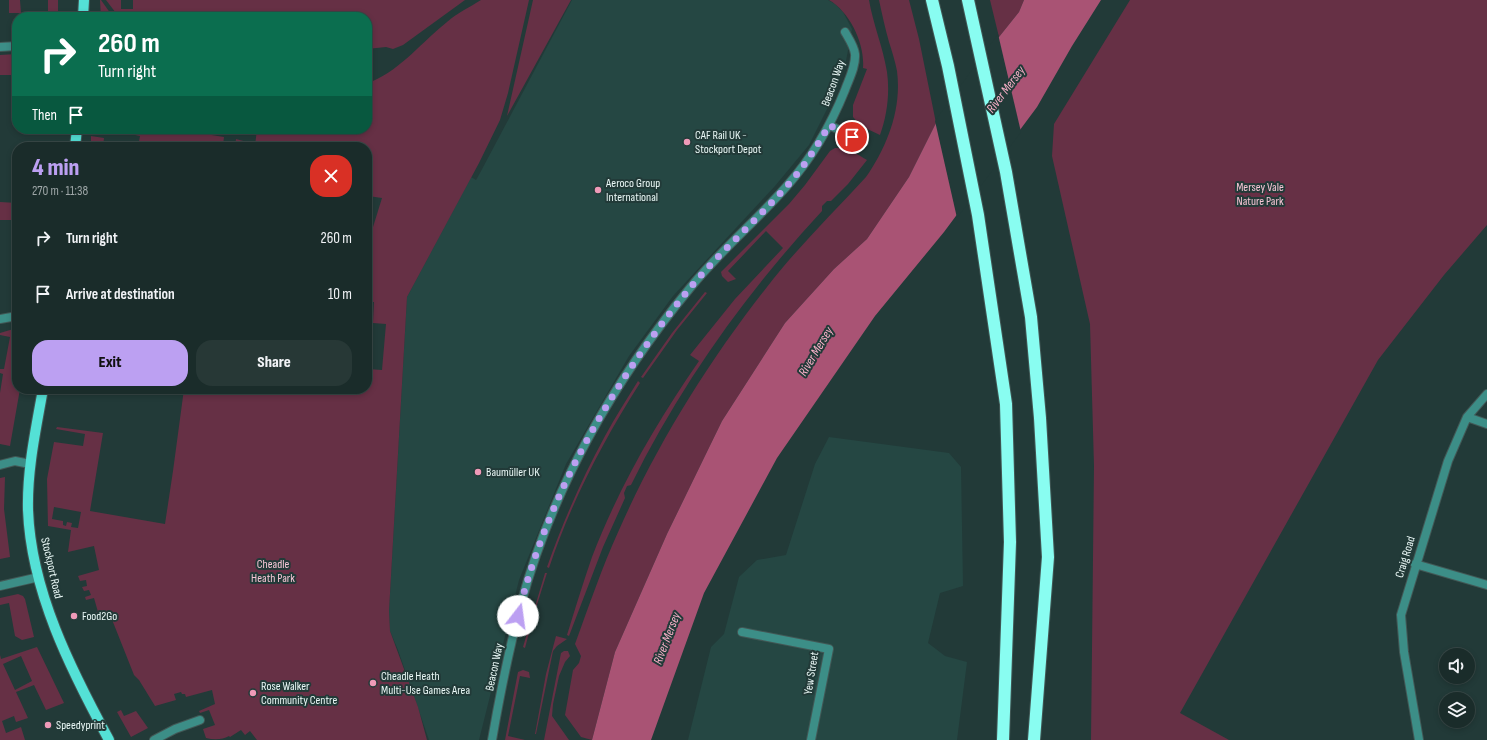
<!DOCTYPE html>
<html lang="en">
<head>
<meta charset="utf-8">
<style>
  body { margin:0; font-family:"Sofia Sans Condensed",sans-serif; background:#273836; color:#f1f3f6; height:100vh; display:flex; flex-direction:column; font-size:15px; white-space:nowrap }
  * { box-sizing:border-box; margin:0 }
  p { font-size:13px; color:#9fa7a8 }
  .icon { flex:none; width:22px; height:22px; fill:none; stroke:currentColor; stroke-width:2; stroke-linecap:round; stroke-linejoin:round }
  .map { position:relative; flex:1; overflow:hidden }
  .panel { position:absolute; left:12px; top:142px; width:360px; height:252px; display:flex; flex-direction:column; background:#1a2c2a; border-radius:16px; box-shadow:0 2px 6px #0003,0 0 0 1px #384847 }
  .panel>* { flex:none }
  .guide { position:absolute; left:12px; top:12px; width:360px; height:122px; border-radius:16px; box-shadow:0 2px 6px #0003,0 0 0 1px #384847; background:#0b6e4f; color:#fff; overflow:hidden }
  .buttons { position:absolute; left:1439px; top:648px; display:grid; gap:8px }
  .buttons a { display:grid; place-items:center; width:36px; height:36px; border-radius:50%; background:#1a2c2a; box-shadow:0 2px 6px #0003,0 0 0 1px #384847; font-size:20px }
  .pin { position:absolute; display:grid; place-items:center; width:34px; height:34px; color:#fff; margin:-17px; border:2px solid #fff; border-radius:50%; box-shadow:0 1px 4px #0007 }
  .me { position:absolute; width:44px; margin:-22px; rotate:15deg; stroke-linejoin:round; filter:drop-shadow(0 0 3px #0008) }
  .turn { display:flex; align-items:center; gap:14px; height:84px; padding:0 20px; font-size:18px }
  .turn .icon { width:52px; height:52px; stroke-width:2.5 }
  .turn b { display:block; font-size:28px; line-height:34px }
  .then { display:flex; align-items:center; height:38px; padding:0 20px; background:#0003; gap:8px; font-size:15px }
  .round { display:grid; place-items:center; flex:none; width:42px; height:42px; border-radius:16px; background:#273836 }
  .overview { display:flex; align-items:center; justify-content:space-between; height:68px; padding:0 20px }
  h1 { font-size:24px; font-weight:800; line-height:30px; color:#bca0f2 }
  .primary-button { display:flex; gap:8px; margin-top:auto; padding:8px 20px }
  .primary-button a { flex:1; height:46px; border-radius:16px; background:#bca0f2; color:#111; font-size:16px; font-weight:800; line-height:46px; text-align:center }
  .primary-button a+a { background:#273836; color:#f1f3f6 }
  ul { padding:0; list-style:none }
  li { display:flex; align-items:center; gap:12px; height:56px; padding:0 20px }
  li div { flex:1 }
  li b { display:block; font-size:15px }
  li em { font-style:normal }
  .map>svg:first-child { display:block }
  .built { fill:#254743 }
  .green { fill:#663045; fill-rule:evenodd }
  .water { fill:#a95374 }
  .pier { fill:#223a38 }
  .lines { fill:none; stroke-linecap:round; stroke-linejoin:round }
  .minor-casing { stroke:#425856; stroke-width:10 }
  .primary-casing { stroke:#425856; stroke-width:12 }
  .motorway-casing { stroke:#425856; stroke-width:14 }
  .minor { stroke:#3c8e87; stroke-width:8 }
  .primary { stroke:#54e1d6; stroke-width:10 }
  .motorway { stroke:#89fdf1; stroke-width:12 }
  .route { stroke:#bca0f2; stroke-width:7; stroke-dasharray:0 12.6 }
  .poi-dot { fill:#ef9ab8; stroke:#223a38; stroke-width:1.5 }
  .labels { text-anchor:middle; stroke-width:4; stroke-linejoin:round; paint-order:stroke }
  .street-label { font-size:12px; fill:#eaf8f6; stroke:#223a38 }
  .poi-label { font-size:12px; fill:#eaf8f6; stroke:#223a38; text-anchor:start }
  .park-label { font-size:12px; fill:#f7c6d6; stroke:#223a38 }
  .water-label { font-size:13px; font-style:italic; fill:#f9b1c9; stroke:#223a38 }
</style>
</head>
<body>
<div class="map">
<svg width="1487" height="740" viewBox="0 0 1487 740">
  <rect width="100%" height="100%" fill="#223a38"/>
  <path class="built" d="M 572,0 L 828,0 L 835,4 L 843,12 L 852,29 L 846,61 L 830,103 L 809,145 L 775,186 L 673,296 L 629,356 L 566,464 L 519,580 L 479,740 L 429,740 L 398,650 L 390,631 L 389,611 L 407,297 L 471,177 L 476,180 L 480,173 Z
    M 829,437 L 949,453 L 961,467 L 963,586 L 940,593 L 928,643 L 945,656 L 967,662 L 957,740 L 688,740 L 711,647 L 724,634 L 739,577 L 757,560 L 786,555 L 815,464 Z"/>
  <path class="green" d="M 9,0 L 41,0 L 20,0 L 21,13 L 9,13 Z
    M 48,0 L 58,0 L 58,17 L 48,17 Z
    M 100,0 L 101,0 L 113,17 L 101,17 Z
    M 106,0 L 121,0 L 121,9 L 133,9 L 133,0 L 465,0 L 403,45 L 393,49 L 386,47 L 367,49 L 367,17 L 119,17 Z
    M 481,0 L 529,0 L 508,93 L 500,120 L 479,163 L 407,297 L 389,611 L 390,631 L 418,707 L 427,740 L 257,740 L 250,731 L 245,735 L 241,730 L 230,737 L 229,736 C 222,740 214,740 206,738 L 203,729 L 215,725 L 209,710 L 200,713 L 199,711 L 215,704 L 212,690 L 186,697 L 185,694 L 182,694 L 181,692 L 174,694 L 176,700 L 155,706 L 139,680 L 134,675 L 109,612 L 89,617 L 88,615 L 98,612 L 94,598 L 86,600 L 85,597 L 91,595 L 89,590 L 84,591 L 82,587 L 87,586 L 86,580 L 80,581 L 78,576 L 99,570 L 94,546 L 68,552 L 71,530 L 48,526 L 47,479 L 54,442 L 83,446 L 85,434 L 56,429 L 57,427 L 103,433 L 90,511 L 165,524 L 173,471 L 184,389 L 367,389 L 367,369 L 382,370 L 386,324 L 373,323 L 374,302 L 367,302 L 367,240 L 369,240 L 382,198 L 368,196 L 367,195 L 367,147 L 138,147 L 140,136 L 125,133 L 126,129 L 174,129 L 224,137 L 223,145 L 235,147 L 236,139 L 251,143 L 253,146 L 255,146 L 257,129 L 367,129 L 367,96 L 372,96 L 373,81 C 401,69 423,41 447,22 C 457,13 470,7 481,0 ZM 54,507 L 81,512 L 78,528 L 71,527 L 72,523 L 67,522 L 66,526 L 63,525 L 63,521 L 52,519 Z
    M 533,0 L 571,0 L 507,116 Z
    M 829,0 L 869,0 C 873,24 883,47 887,72 C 890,93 887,116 880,135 L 861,126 L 853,117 L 853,105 L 867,69 L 863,68 C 865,44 850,12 829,0 Z
    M 879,0 L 909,0 L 919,39 L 936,123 L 909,177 L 867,239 L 834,269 L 785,323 L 722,421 L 667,534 L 615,652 L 592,740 L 581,737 L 565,715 L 573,670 L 579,663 L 581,656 L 575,644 C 589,606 602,567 619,530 C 657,444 708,362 767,287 C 797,248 832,214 866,177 C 887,147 902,109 897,71 C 895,61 892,51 889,42 C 885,28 882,14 879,0 Z
    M 990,0 L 1024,0 L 1019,12 L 999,37 Z
    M 1130,0 L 1487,0 L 1487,225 L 1444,275 L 1378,360 L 1180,713 L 1229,740 L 1091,740 L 1094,466 L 1090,324 L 1052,156 L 1054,124 Z
    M 17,54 L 17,75 L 0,75 L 0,55 Z
    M 91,136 L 104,138 L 103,147 L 91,147 Z
    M 835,148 C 847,147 857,154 867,160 L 848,184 L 831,201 L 827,201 L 822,206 L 822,211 C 746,293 681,384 631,485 L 627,486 L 624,493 L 625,498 L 603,547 L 569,636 L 567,635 C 575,609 583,583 592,557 C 619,487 656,423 699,361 L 690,355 L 735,299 L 783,248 L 766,231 L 728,271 L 736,279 L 728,282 L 722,276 L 721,272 L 789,204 L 805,185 L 830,151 Z
    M 0,202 L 17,203 L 17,220 L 0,220 Z
    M 705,292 L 707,293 L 677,330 L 643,378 L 641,377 L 672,333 Z
    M 17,328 L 17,389 L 20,389 L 10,446 L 0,444 L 0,393 L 3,374 L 0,373 L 0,369 L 4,369 L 10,337 L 0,335 L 0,333 Z
    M 638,381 L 640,383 C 603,441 571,502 549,568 L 547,567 C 563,522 582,478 605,436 C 615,417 627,399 638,381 Z
    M 5,477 L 4,509 L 10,557 L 0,559 L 0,478 Z
    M 545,573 L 547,573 L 534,614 L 525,648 L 523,647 Z
    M 18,594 L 23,596 L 25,599 L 34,637 L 22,640 L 15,636 L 9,603 L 0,605 L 0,598 Z
    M 556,636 L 567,639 L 557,646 L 553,651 L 536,734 L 535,734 L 546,674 Z
    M 37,647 L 64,703 L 46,710 L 34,685 L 16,692 L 28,718 L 16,722 L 14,716 L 2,721 L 6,733 L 21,727 L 25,740 L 0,740 L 0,655 L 1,659 ZM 21,656 L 32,681 L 15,690 L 3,664 Z
    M 564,651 L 568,651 L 570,656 L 565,662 L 559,676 L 553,704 L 552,716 L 569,740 L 544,740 L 561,653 Z
    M 523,670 L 529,672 L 530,678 L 520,676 L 508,736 L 525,740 L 505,740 L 518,672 Z
    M 121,710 L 124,716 L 136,711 L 148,728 L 131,737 L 117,712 Z"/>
  <path class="water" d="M 1024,0 L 1101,0 L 1072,46 L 1037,107 L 944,232 L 875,316 L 777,458 L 704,593 L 651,740 L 592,740 L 615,652 L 667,534 L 722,421 L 785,323 L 834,269 L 867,239 L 909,177 L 936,123 L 999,37 L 1019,12 Z"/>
  <path class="pier" d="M 998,34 L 1021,132 L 957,218 L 935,121 Z"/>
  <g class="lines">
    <g class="minor-casing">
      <path id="minor" d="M 0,47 L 17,46
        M 829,125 L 864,142
        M 0,319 L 17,316
        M 1467,417 L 1487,424
        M 0,465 L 15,461 L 30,464
        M 1415,564 L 1487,585
        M 0,586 L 39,577
        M 742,632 L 829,649 L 811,740
        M 154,740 L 175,729 L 200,720
        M 492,740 C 500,694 509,649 521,604 C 552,489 614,380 690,288 C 719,252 755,222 786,187 C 811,159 831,125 845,90 C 849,79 856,66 855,54 C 854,46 849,39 845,32
        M 1419,740 L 1404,652 L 1401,615 L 1448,461 L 1467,417 L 1487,394"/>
    </g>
    <g class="primary-casing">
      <path id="primary" d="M 83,17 L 84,0
        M 75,147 L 77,129
        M 43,389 C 36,429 27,469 28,510 C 31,591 71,670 109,740"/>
    </g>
    <g class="motorway-casing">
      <path id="motorway" d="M 932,0 L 948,66 L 978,215 L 1006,404 L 1010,542 L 1003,740
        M 968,0 L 1006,172 L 1031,317 L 1040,418 L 1048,557 L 1034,740"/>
    </g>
    <use href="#minor" class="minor"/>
    <use href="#primary" class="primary"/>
    <use href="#motorway" class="motorway"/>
  </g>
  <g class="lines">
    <path class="route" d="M 518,616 C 546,497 613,382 690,288 C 720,252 755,222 786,187 C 803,168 817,147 829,125 L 852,137"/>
  </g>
  <g class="poi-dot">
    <circle cx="687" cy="142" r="4"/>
    <circle cx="598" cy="190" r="4"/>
    <circle cx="478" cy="472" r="4"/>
    <circle cx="74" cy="616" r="4"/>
    <circle cx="373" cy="683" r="4"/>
    <circle cx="253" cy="693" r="4"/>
    <circle cx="48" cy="725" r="4"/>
  </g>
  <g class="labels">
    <g class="street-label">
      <text transform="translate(833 83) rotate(-70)" y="4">Beacon Way</text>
      <text transform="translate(1405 557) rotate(-73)" y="4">Craig Road</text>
      <text transform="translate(52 568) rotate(77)" y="4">Stockport Road</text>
      <text transform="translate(494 667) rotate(-78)" y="4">Beacon Way</text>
      <text transform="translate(811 673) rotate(-81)" y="4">Yew Street</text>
    </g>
    <g class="poi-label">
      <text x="695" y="139">CAF Rail UK -<tspan x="695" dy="14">Stockport Depot</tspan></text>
      <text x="606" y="187">Aeroco Group<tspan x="606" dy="14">International</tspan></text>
      <text x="486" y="476">Baumüller UK</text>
      <text x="82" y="620">Food2Go</text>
      <text x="381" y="680">Cheadle Heath<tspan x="381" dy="14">Multi-Use Games Area</tspan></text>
      <text x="261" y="690">Rose Walker<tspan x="261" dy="14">Community Centre</tspan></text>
      <text x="56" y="729">Speedyprint</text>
    </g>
    <g class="park-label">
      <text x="1260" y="191">Mersey Vale<tspan x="1260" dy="14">Nature Park</tspan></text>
      <text x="273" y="568">Cheadle<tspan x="273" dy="14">Heath Park</tspan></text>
    </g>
    <g class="water-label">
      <text transform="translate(1005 89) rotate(-53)" y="5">River Mersey</text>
      <text transform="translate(815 351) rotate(-59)" y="5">River Mersey</text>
      <text transform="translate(666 638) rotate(-69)" y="5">River Mersey</text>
    </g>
  </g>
</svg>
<div class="buttons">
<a><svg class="icon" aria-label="sound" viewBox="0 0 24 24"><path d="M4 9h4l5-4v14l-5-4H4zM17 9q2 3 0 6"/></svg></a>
<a><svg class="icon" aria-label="layers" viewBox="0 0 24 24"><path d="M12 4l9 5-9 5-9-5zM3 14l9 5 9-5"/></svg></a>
</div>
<div class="pin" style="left:852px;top:137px;background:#d93025"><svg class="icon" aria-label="arrive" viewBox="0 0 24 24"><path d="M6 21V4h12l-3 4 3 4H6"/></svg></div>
<svg class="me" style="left:518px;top:616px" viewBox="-20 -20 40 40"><circle r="19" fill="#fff"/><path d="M0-13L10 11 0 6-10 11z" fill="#bca0f2"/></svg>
<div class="guide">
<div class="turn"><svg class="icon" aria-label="right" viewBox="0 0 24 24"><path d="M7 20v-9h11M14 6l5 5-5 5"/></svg><div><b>260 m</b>Turn right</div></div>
<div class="then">Then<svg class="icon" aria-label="arrive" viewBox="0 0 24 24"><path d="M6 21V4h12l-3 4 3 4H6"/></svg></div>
</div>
<section class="panel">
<div class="overview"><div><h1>4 min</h1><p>270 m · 11:38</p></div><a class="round" style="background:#d93025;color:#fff"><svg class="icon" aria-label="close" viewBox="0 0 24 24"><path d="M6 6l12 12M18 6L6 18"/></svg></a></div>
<ul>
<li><svg class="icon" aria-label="right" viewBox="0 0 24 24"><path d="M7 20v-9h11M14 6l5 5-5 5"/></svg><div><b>Turn right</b></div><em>260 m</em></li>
<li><svg class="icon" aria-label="arrive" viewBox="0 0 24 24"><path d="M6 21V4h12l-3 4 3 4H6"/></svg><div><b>Arrive at destination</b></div><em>10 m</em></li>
</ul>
<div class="primary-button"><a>Exit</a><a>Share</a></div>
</section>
</div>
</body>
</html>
